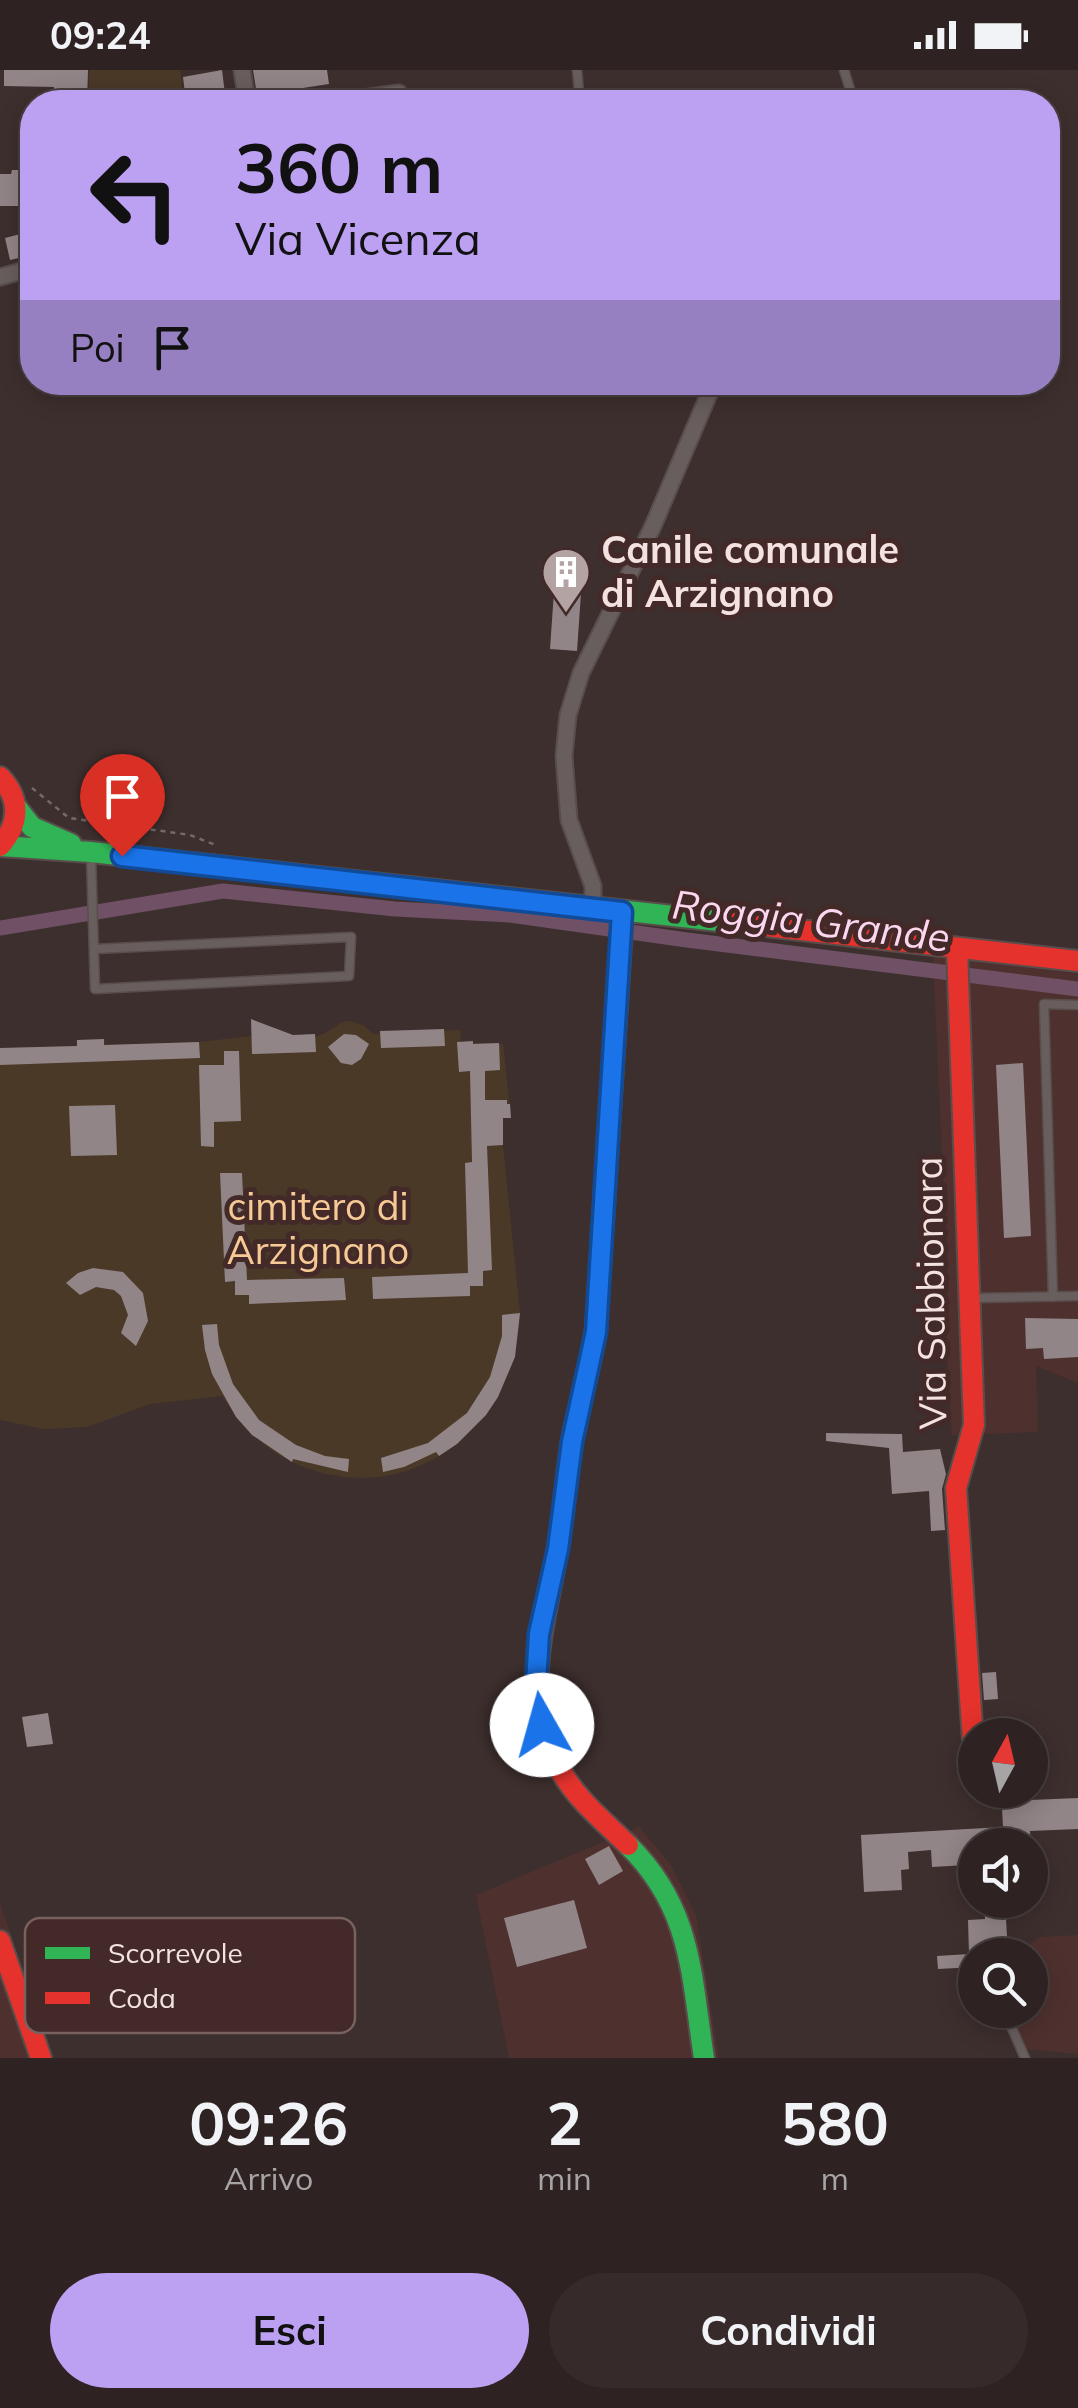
<!DOCTYPE html>
<html lang="it">
<head>
<meta charset="utf-8">
<style>
  body { margin:0; font-family:Mulish,sans-serif; background:#362b2a; color:#f1f3f6; height:100vh; display:flex; flex-direction:column; font-size:38px; white-space:nowrap }
  * { box-sizing:border-box; margin:0 }
  p { font-size:32px; color:#a7a4a5 }
  .icon { flex:none; width:55px; height:55px; fill:none; stroke:currentColor; stroke-width:2; stroke-linecap:round; stroke-linejoin:round }
  .map { position:relative; height:1988px; overflow:hidden }
  .details { display:flex; flex-direction:column; background:#2e2322; flex:1 }
  .details>* { flex:none }
  .hud { position:absolute; left:20px; top:20px; width:1040px; height:305px; border-radius:40px; box-shadow:0 5px 25px #0003,0 0 0 2px #494040; background:#bca0f2; color:#111; overflow:hidden }
  .needle { width:65px; rotate:8deg }
  .buttons { position:absolute; left:958px; top:1648px; display:grid; gap:20px }
  .buttons a { display:grid; place-items:center; width:90px; height:90px; border-radius:50%; background:#2e2322; box-shadow:0 5px 25px #0003,0 0 0 2px #494040; font-size:50px }
  .pin { position:absolute; display:grid; place-items:center; width:85px; height:85px; color:#fff; margin:-102px -42px; border-radius:50% 50% 50% 0; rotate:-45deg; box-shadow:0 0 10px #0007 }
  .pin .icon { rotate:45deg }
  .me { position:absolute; width:110px; margin:-55px; rotate:353deg; stroke-linejoin:round; filter:drop-shadow(0 0 8px #0008) }
  .turn { display:flex; align-items:center; gap:35px; height:210px; padding:0 50px; font-size:45px }
  .turn .icon { width:130px; height:130px; stroke-width:2.5 }
  .turn b { display:block; font-size:70px; line-height:85px }
  .then { display:flex; align-items:center; height:95px; padding:0 50px; background:#0003; gap:20px; font-size:38px }
  .eta { display:flex; justify-content:space-evenly; align-items:center; height:170px; text-align:center }
  .eta b { font-size:60px; font-weight:700; line-height:70px }
  .cta { display:flex; gap:20px; margin-top:auto; padding:20px 50px }
  .cta a { flex:1; height:115px; border-radius:60px; background:#bca0f2; color:#111; font-size:40px; font-weight:700; line-height:115px; text-align:center }
  .cta a+a { background:#362b2a; color:#f1f3f6 }
  .status { display:flex; justify-content:space-between; align-items:center; height:70px; padding:0 50px; background:#2e2322; direction:ltr }
  .status svg { height:28px; fill:currentColor }
  .map>svg:first-child { display:block }
  .built { fill:#4e312f }
  .green { fill:#4b3927 }
  .lines { fill:none; stroke-linecap:round; stroke-linejoin:round }
  .canal { stroke:#6f5064; stroke-width:15 }
  .building { fill:#928587 }
  .lane-casing { stroke:#594d4c; stroke-width:11 }
  .street-casing { stroke:#594d4c; stroke-width:19 }
  .fast-casing { stroke:#594d4c; stroke-width:24 }
  .jam-casing { stroke:#594d4c; stroke-width:24 }
  .path { stroke:#736a69; stroke-width:2.5; stroke-dasharray:5 5; stroke-linecap:butt }
  .lane { stroke:#685e5d; stroke-width:8 }
  .street { stroke:#685e5d; stroke-width:15 }
  .fast { stroke:#30b455; stroke-width:20 }
  .jam { stroke:#e5322d; stroke-width:20 }
  .route-casing { stroke:#114b97; stroke-width:25 }
  .route { stroke:#1a73e8; stroke-width:18 }
  .labels { text-anchor:middle; stroke-width:10; stroke-linejoin:round; paint-order:stroke }
  .poi-label { font-size:38px; font-weight:bold; fill:#f3e2e0; stroke:#432a28; text-anchor:start }
  .park-label { font-size:38px; fill:#f6c995; stroke:#432a28 }
  .street-label { font-size:38px; fill:#f3e2e0; stroke:#432a28 }
  .water-label { font-size:40px; font-style:italic; fill:#fcd7ef; stroke:#432a28 }
  .key { fill:#432a28; stroke:#78615f; stroke-width:2.5 }
  .key-label { font-size:28px; fill:#f3e2e0 }
</style>
</head>
<body>
<div class="status"><b>09:24</b><svg viewBox="0 0 49 12"><path d="M0 12V9h3v3zM5 12V6h3v6zM10 12V3h3v9zM15 12V0h3v12zM26 1h20v11H26zM47 4h2v5h-2z"/></svg></div>
<div class="map">
<svg width="1078" height="1988" viewBox="0 0 1078 1988">
  <rect width="100%" height="100%" fill="#3d2f2e"/>
  <path class="built" d="M 933,886 L 1078,904 L 1078,1313 L 1036,1296 L 1038,1362 L 952,1365 L 943,1229 L 948,1217 Z
    M 639,1757 L 670,1794 L 696,1845 L 719,1988 L 509,1988 L 476,1825 Z
    M 0,1833 L 53,1988 L 0,1988 Z
    M 1078,1865 L 1078,1984 L 1017,1978 L 998,1940 L 1030,1940 L 1030,1885 L 1011,1885 L 1042,1867 Z"/>
  <path class="green" d="M 89,0 L 180,0 L 184,32 L 89,32 Z
    M 350,951 L 363,955 L 373,964 L 460,960 L 461,972 L 503,974 L 511,1048 L 503,1048 L 503,1075 L 520,1243 C 515,1360 406,1443 294,1393 C 263,1379 241,1354 222,1326 L 150,1334 L 87,1357 L 44,1359 L 0,1350 L 0,978 L 76,976 L 77,970 L 104,969 L 105,975 L 199,972 L 252,966 L 316,966 C 329,965 335,952 350,951 Z"/>
  <g class="lines">
    <path class="canal" d="M 0,858 L 223,821 L 395,839 L 510,845 L 687,870 L 1078,919"/>
  </g>
  <path class="building" d="M 4,0 L 88,0 L 87,32 L 54,32 L 54,17 L 4,16 Z
    M 222,0 L 226,32 L 186,32 L 183,7 Z
    M 253,0 L 327,0 L 329,14 L 257,25 Z
    M 12,100 L 32,100 L 32,136 L 0,136 L 0,104 L 11,104 Z
    M 32,161 L 32,185 L 10,190 L 5,168 Z
    M 555,507 L 582,509 L 577,581 L 550,579 Z
    M 251,949 L 293,965 L 315,964 L 316,982 L 252,984 Z
    M 444,959 L 445,976 L 381,978 L 380,961 Z
    M 344,964 L 356,965 L 369,974 L 361,989 L 352,995 L 341,993 L 328,977 Z
    M 104,969 L 104,975 L 199,972 L 200,988 L 0,995 L 0,978 L 77,976 L 77,970 Z
    M 473,971 L 473,974 L 499,973 L 500,1000 L 485,1001 L 485,1030 L 507,1030 L 507,1034 L 510,1034 L 511,1048 L 503,1048 L 503,1075 L 487,1076 L 492,1200 L 483,1201 L 483,1216 L 470,1216 L 470,1226 L 373,1229 L 372,1207 L 468,1203 L 465,1093 L 472,1092 L 470,1001 L 459,1002 L 457,972 Z
    M 224,981 L 239,981 L 241,1051 L 214,1052 L 214,1077 L 201,1076 L 199,995 L 224,995 Z
    M 1023,993 L 1031,1166 L 1004,1168 L 996,995 Z
    M 115,1035 L 117,1085 L 71,1086 L 69,1036 Z
    M 220,1103 L 242,1103 L 247,1210 L 344,1208 L 346,1230 L 249,1234 L 249,1225 L 235,1225 L 235,1211 L 225,1212 Z
    M 93,1198 L 123,1202 L 143,1223 L 148,1251 L 136,1276 L 121,1263 L 128,1245 L 121,1226 L 114,1220 L 96,1217 L 80,1225 L 66,1213 L 78,1203 Z
    M 520,1243 L 515,1287 L 498,1327 L 486,1345 L 457,1374 L 439,1386 L 436,1382 L 404,1397 L 383,1402 L 381,1388 L 428,1373 L 467,1343 L 490,1307 L 502,1266 L 502,1245 Z
    M 1025,1248 L 1078,1249 L 1078,1287 L 1044,1289 L 1043,1278 L 1026,1279 Z
    M 217,1254 L 219,1275 L 233,1314 L 259,1350 L 296,1375 L 325,1386 L 349,1389 L 348,1402 L 293,1389 L 292,1392 L 252,1365 L 236,1347 L 212,1304 L 205,1280 L 202,1255 Z
    M 826,1363 L 902,1364 L 903,1382 L 940,1379 L 946,1404 L 942,1419 L 945,1460 L 931,1461 L 929,1421 L 892,1424 L 889,1378 L 826,1371 Z
    M 996,1602 L 998,1629 L 984,1630 L 982,1603 Z
    M 48,1643 L 53,1674 L 27,1677 L 22,1647 Z
    M 1001,1720 L 1029,1720 L 1030,1730 L 1078,1728 L 1078,1759 L 1030,1761 L 1031,1775 L 975,1775 L 975,1791 L 967,1792 L 967,1795 L 932,1797 L 931,1780 L 908,1782 L 909,1799 L 901,1800 L 902,1820 L 864,1822 L 861,1765 L 1003,1757 Z
    M 609,1776 L 623,1801 L 599,1815 L 585,1789 Z
    M 574,1830 L 587,1878 L 517,1897 L 504,1848 Z
    M 984,1830 L 1005,1830 L 1008,1885 L 975,1885 L 975,1897 L 938,1899 L 937,1886 L 969,1884 L 968,1850 L 985,1849 Z"/>
  <g class="lines">
    <g class="lane-casing">
      <path id="lane" d="M 577,0 L 580,32
        M 844,0 L 854,32
        M 91,785 L 95,919 L 349,906 L 351,867 L 94,879
        M 1053,1227 L 1044,934 L 1078,935
        M 974,1228 L 1078,1226
        M 1004,1940 L 1025,1988"/>
    </g>
    <g class="street-casing">
      <path id="street" d="M 242,0 L 247,32
        M 334,32 L 399,23
        M 0,207 L 32,198
        M 593,839 L 593,816 L 569,750 L 564,686 L 568,645 L 581,603 L 653,456 L 714,312"/>
    </g>
    <g class="fast-casing">
      <path id="fast" d="M 17,738 L 32,757 L 71,774
        M 0,776 L 91,782 L 728,852
        M 596,1258 L 623,842
        M 628,1775 C 692,1838 691,1904 704,1988"/>
    </g>
    <g class="jam-casing">
      <path id="jam" d="M 0,707 C 21,729 20,753 0,776
        M 728,852 L 1078,891
        M 957,878 L 974,1355 L 956,1418 L 974,1686
        M 596,1258 C 591,1296 579,1333 572,1370 C 566,1406 564,1442 558,1477 C 545,1557 518,1624 561,1701 C 577,1730 605,1752 628,1775
        M 0,1871 L 41,1988"/>
    </g>
    <path class="path" d="M 32,718 L 69,748 L 190,765 L 218,776"/>
    <use href="#lane" class="lane"/>
    <use href="#street" class="street"/>
    <use href="#fast" class="fast"/>
    <use href="#jam" class="jam"/>
  </g>
  <g class="lines">
    <g class="route-casing">
      <path id="route" d="M 122,786 L 622,842 L 596,1262 L 572,1372 L 558,1479 L 539,1564 L 536,1613 L 542,1655"/>
    </g>
    <use href="#route" class="route"/>
  </g>
  <defs>
    <g id="building-pin" transform="scale(2.5)"><path d="M0 17L-7.5 6A9.5 9.5 0 1 1 7.5 6Z" fill="#b3a3a2" stroke="#432a28"/><path d="M-4-6H4V6H1V3H-1V6H-4ZM-2.5-4.3h1.7v1.8h-1.7ZM.8-4.3h1.7v1.8H.8ZM-2.5-1h1.7V.8h-1.7ZM.8-1h1.7V.8H.8Z" fill="#fff"/></g>
  </defs>
  <g fill-rule="evenodd">
    <use href="#building-pin" x="566" y="502"/>
  </g>
  <g class="labels">
    <g class="poi-label">
      <text x="601" y="493">Canile comunale<tspan x="601" dy="44">di Arzignano</tspan></text>
    </g>
    <g class="park-label">
      <text x="318" y="1150">cimitero di<tspan x="318" dy="44">Arzignano</tspan></text>
    </g>
    <g class="street-label">
      <text transform="translate(931 1223) rotate(-91)" y="13">Via Sabbionara</text>
    </g>
    <g class="water-label">
      <text transform="translate(811 851) rotate(7)" y="14">Roggia Grande</text>
    </g>
  </g>
  <rect x="25" y="1848" width="330" height="115" rx="15" class="key"/>
  <rect x="45" y="1877" width="45" height="12" fill="#30b455"/>
  <rect x="45" y="1922" width="45" height="12" fill="#e5322d"/>
  <g class="key-label">
    <text x="108" y="1893">Scorrevole</text>
    <text x="108" y="1938">Coda</text>
  </g>
</svg>
<div class="buttons">
<a><svg class="needle" viewBox="-14 -14 28 28"><path d="M0-13l5 13h-10z" fill="#e53935"/><path d="M0 13l5-13h-10z" fill="#a7a4a5"/></svg></a>
<a><svg class="icon" aria-label="sound" viewBox="0 0 24 24"><path d="M4 9h4l5-4v14l-5-4H4zM17 9q2 3 0 6"/></svg></a>
<a><svg class="icon" aria-label="search" viewBox="0 0 24 24"><circle cx="10" cy="10" r="6"/><path d="M15 15l6 6"/></svg></a>
</div>
<div class="pin" style="left:122px;top:786px;background:#d93025"><svg class="icon" aria-label="arrive" viewBox="0 0 24 24"><path d="M6 21V4h12l-3 4 3 4H6"/></svg></div>
<svg class="me" style="left:542px;top:1655px" viewBox="-20 -20 40 40"><circle r="19" fill="#fff"/><path d="M0-13L10 11 0 6-10 11z" fill="#1a73e8"/></svg>
<div class="hud">
<div class="turn"><svg class="icon" aria-label="left" viewBox="0 0 24 24"><path d="M17 20v-9H6M10 6l-5 5 5 5"/></svg><div><b>360 m</b>Via Vicenza</div></div>
<div class="then">Poi<svg class="icon" aria-label="arrive" viewBox="0 0 24 24"><path d="M6 21V4h12l-3 4 3 4H6"/></svg></div>
</div>
</div>
<section class="details">
<div class="eta">
<div><b>09:26</b><p>Arrivo</p></div>
<div><b>2</b><p>min</p></div>
<div><b>580</b><p>m</p></div>
</div>
<div class="cta"><a>Esci</a><a>Condividi</a></div>
</section>
</body>
</html>
